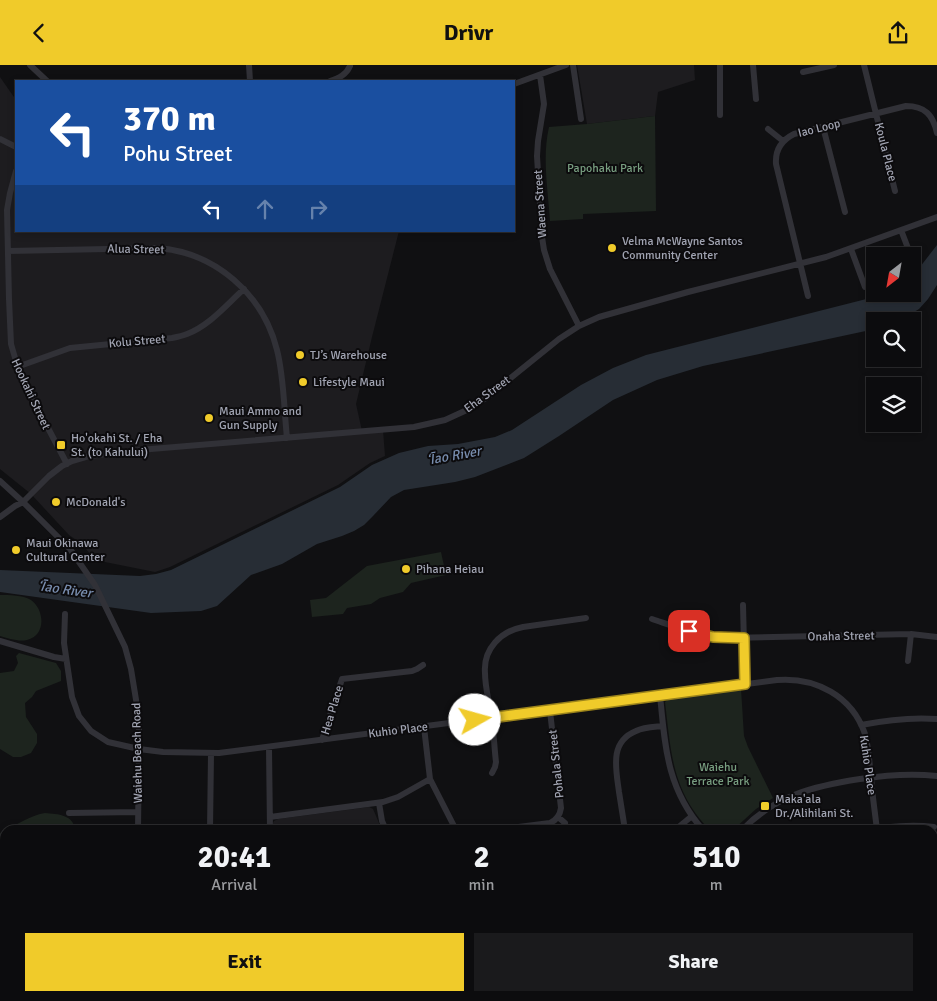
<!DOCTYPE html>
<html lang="en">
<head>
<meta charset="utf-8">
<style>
  body { margin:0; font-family:Signika,sans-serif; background:#1a1a1c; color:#f1f3f6; height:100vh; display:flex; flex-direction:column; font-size:19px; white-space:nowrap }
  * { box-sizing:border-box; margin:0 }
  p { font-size:16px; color:#9a9b9e }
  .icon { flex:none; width:28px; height:28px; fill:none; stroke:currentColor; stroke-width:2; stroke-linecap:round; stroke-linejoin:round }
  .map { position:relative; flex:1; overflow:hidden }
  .sheet { position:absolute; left:0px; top:760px; width:938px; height:176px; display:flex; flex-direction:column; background:#0c0c0e; border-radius:15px 15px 0 0; box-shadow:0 2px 8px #0003,0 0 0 1px #2c2c2e }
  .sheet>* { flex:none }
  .hud { position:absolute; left:15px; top:15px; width:500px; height:152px; border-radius:0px; box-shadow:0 2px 8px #0003,0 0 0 1px #2c2c2e; background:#1a4fa0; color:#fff; overflow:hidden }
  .needle { width:32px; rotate:211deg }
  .tools { position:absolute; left:866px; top:182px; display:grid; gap:10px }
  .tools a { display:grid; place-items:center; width:55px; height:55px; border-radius:0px; background:#0c0c0e; box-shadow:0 2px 8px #0003,0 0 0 1px #2c2c2e; font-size:25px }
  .pin { position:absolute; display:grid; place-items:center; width:42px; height:42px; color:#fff; margin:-21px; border-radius:10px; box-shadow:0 2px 8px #0006 }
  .me { position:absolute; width:55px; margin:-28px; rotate:83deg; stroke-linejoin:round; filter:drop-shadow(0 0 4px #0008) }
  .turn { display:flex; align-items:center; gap:18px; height:105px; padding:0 25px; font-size:22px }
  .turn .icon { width:65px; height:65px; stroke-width:2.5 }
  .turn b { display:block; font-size:35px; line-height:42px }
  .lanes { display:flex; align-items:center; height:48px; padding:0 25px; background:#0003; justify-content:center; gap:25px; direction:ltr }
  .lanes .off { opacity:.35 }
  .eta { display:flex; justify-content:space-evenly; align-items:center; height:85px; text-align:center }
  .eta b { font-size:30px; font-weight:800; line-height:35px }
  .action { display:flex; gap:10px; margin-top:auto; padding:10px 25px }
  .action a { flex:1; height:58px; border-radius:0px; background:#f0cb2a; color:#111; font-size:20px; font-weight:800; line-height:58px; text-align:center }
  .action a+a { background:#1a1a1c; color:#f1f3f6 }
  header { display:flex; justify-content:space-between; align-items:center; height:65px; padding:0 25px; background:#f0cb2a; color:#111; font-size:22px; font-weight:800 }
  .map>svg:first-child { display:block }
  .built { fill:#1d1c1f }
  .green { fill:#1d241e }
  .water { fill:#272d35 }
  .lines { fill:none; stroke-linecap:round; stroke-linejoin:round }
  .stream { stroke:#272d35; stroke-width:1 }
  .minor { stroke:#313137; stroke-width:6 }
  .route-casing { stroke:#9c841b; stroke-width:12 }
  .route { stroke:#f0cb2a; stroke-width:9 }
  .poi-dot { fill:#f0cb2a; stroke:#0c0b0d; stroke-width:2 }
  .labels { text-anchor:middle; stroke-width:4; stroke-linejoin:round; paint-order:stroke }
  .street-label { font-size:12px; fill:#a1a4b2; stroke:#0c0b0d }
  .park-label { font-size:12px; fill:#789e80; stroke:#0c0b0d }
  .poi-label { font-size:12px; fill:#a1a4b2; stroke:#0c0b0d; text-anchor:start }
  .water-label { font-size:14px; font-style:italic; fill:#788dae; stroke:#0c0b0d }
</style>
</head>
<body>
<header><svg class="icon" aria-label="back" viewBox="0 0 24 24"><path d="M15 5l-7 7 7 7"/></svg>Drivr<svg class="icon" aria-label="share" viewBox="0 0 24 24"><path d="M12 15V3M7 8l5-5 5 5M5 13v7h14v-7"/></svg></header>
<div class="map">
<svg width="937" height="936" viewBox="0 0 937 936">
  <rect width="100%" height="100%" fill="#101012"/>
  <path class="built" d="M 577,0 L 694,0 L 695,15 L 658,27 L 655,51 L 587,59 Z
    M 0,12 L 16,35 L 16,166 L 399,166 L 372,272 L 356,339 L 362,366 L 383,365 L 385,391 L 370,398 L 338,420 L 170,502 L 155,507 L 95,495 L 82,479 L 69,470 L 31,429 L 0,404 Z
    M 369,742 L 373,744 L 382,765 L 271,765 L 272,760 L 274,756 L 278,754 Z"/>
  <path class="green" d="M 655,51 L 656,146 L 583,149 L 583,154 L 550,156 C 548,125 542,92 549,62 L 587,59 Z
    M 441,487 L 446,510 L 411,518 L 403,527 L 380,533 L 371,539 L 347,543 L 343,549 L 312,552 L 310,535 L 326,533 L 367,501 Z
    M 0,530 C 10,530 22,530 31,535 C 45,545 46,571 27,575 C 18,577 8,573 0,571 Z
    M 19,588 L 56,598 L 61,606 L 61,616 L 36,626 L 32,632 L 25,638 L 26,652 L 37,669 L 37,678 L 31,688 L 21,692 L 13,692 L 0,684 L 0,608 L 14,606 L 18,598 L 16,591 Z
    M 741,624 L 744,671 L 748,682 L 773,733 L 756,744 L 733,765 L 710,765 C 672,727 671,687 665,637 L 670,633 Z
    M 45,748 C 58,749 74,750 75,765 L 5,765 C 19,759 31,750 45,748 Z
    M 5,765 L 5,863 L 0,863 L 0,768 Z
    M 69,931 L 125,931 L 127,936 L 64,936 Z"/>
  <path class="water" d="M 937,180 L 937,220 L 928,234 L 919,244 L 899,256 L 875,256 L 875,264 L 703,301 L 657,315 L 613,335 L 559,371 L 524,393 L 475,412 L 455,417 L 404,425 L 391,432 L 373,451 L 364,460 L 354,466 L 342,471 L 317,479 L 282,499 L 251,510 L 217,541 L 201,546 L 151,548 L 0,527 L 0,505 L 140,511 L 156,509 L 171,505 L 340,422 L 372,400 L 399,388 L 428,381 L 458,379 L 495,372 L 512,365 L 581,320 L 613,303 L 646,290 L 886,229 L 912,229 L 913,211 Z"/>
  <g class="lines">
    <path class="stream" d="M 0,925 L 5,925"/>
    <path class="minor" d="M 30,0 L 47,16
      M 249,0 L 250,16
      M 573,0 L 581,54
      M 720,0 L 720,50
      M 753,0 L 756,34
      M 864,0 L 895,126
      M 803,7 L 834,0
      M 540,10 L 544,39 L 538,76 L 537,91 L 542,172 L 544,185 L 550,204 L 579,261
      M 330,16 C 339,13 346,10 350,1
      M 514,19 L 566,0
      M 823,62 L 845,147
      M 768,64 L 783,76
      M 0,74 L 16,82
      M 16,106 L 10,128 L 7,145 L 9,234 L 11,279 L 20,310 L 67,399
      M 901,165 L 911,191
      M 851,184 L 865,222
      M 8,186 L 157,183 C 215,187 263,229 277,285 C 284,312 284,345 287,373
      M 912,195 L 913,197
      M 808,231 L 776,99 C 775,85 782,75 794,69 L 906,41 C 925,41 933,50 937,68
      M 17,302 L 70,283 L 172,273 C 177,272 182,271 187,269 C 210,260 226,240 244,224
      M 0,416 L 23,437 L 70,484 L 95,520 L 125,582 L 131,604 L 139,653 L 139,684 L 138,765
      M 0,452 L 15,441 L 23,437 L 49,411 L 62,401 L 72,396 L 89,391 L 151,384 L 414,362 L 445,355 L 469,344 L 486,333 L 559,274 L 579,261 L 599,252 L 688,227 L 826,192 L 937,152
      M 743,540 L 745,619
      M 65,549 L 64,578 L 72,632 L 79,651 L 91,666 L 108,677 L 139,684 L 163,687 L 219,688 L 777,615 C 816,612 852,631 865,669 C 869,683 869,697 871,711 C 872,729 875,747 877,765
      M 652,554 C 676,562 699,571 724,573 L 911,569 L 937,572
      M 0,576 L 54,592 L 66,594
      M 908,596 L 911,569
      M 660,630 C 665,682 667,724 703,765
      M 861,660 C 886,655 911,652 937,654
      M 424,662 L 430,714 L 456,765
      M 322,675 L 342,614 L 412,606 L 417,604 L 423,600
      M 269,683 L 270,765
      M 492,708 L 495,702 L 496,697 C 494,681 494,666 491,650 C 489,636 485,622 485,608 C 483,584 501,566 523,562 L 586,553
      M 379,738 L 382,756 L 386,765
      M 69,748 L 138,747
      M 270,752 L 383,737 L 398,732 L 430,714
      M 558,752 L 565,758
      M 210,765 L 211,689
      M 495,765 L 550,758 C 557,755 560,750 561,743 L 550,646
      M 625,765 C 623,752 621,739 619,727 C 616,704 609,677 636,666 C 644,662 654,662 663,661
      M 675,765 L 692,751
      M 742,765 C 776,730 814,721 860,714 C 886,710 911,708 937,711
      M 865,765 C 888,762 910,759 934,762
      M 932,848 L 937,845
      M 932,880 L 935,884
      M 356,931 L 356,936
      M 527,931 L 527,936
      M 136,936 L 136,931
      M 641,936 L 647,931
      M 714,936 L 717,931
      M 792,936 L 799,931"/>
  </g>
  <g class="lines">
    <g class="route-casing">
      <path id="route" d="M 475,655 L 745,619 L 744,573 L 713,572 L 689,566"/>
    </g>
    <use href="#route" class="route"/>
  </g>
  <g class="poi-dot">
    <circle cx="612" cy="183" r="5"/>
    <circle cx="300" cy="290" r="5"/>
    <circle cx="303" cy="317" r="5"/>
    <circle cx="209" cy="353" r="5"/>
    <rect x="56" y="375" width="10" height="10" rx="2.5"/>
    <circle cx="56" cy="437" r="5"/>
    <circle cx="16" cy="485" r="5"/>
    <circle cx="406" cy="504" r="5"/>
    <rect x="760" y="736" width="10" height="10" rx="2.5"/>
  </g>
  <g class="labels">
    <g class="street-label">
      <text transform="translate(819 63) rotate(-14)" y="4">Iao Loop</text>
      <text transform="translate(886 87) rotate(76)" y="4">Koula Place</text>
      <text transform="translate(540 139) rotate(-94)" y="4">Waena Street</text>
      <text transform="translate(136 184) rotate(1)" y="4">Alua Street</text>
      <text transform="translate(137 276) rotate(-5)" y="4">Kolu Street</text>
      <text transform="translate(31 329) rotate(65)" y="4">Hookahi Street</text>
      <text transform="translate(487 329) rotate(-36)" y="4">Eha Street</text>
      <text transform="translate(841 571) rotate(-1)" y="4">Onaha Street</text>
      <text transform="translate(332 645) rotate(-73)" y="4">Hea Place</text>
      <text transform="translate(398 665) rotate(-7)" y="4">Kuhio Place</text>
      <text transform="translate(137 688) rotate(-91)" y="4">Waiehu Beach Road</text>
      <text transform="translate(556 699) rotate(-96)" y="4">Pohala Street</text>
      <text transform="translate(868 700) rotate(82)" y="4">Kuhio Place</text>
    </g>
    <g class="park-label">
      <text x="605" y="107">Papohaku Park</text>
      <text x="718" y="706">Waiehu<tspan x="718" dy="14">Terrace Park</tspan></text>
    </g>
    <g class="poi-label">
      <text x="622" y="180">Velma McWayne Santos<tspan x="622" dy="14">Community Center</tspan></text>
      <text x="310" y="294">TJ’s Warehouse</text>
      <text x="313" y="321">Lifestyle Maui</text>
      <text x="219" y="350">Maui Ammo and<tspan x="219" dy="14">Gun Supply</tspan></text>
      <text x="71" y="377">Ho'okahi St. / Eha<tspan x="71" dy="14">St. (to Kahului)</tspan></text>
      <text x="66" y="441">McDonald's</text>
      <text x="26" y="482">Maui Okinawa<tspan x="26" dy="14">Cultural Center</tspan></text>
      <text x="416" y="508">Pihana Heiau</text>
      <text x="775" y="738">Maka'ala<tspan x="775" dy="14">Dr./Alihilani St.</tspan></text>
    </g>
    <g class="water-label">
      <text transform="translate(454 390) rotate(-10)" y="5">ʻĪao River</text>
      <text transform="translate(65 524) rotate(8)" y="5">ʻĪao River</text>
    </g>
  </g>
</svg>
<div class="tools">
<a><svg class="needle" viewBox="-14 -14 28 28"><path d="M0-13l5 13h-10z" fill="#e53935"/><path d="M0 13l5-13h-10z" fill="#9a9b9e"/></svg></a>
<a><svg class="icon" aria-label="search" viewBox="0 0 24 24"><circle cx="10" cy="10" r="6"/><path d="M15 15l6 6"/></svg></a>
<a><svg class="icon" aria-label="layers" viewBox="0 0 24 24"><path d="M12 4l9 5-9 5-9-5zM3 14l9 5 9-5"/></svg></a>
</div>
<div class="pin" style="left:689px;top:566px;background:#d93025"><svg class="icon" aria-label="arrive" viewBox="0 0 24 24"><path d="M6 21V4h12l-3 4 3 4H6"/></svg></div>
<svg class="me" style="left:475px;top:655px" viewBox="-20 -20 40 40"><circle r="19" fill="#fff"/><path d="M0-13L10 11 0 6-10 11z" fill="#f0cb2a"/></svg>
<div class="hud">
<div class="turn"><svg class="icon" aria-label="left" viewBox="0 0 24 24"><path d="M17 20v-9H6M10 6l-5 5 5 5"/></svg><div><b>370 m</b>Pohu Street</div></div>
<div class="lanes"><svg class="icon" aria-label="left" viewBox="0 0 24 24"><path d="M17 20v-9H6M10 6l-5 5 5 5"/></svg><svg class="icon off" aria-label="ahead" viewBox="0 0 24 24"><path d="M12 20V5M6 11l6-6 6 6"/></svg><svg class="icon off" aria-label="right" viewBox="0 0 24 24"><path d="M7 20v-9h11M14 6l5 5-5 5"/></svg></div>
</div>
<section class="sheet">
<div class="eta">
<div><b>20:41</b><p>Arrival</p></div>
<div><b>2</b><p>min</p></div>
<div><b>510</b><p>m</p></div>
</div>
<div class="action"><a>Exit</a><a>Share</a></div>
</section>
</div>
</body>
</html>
